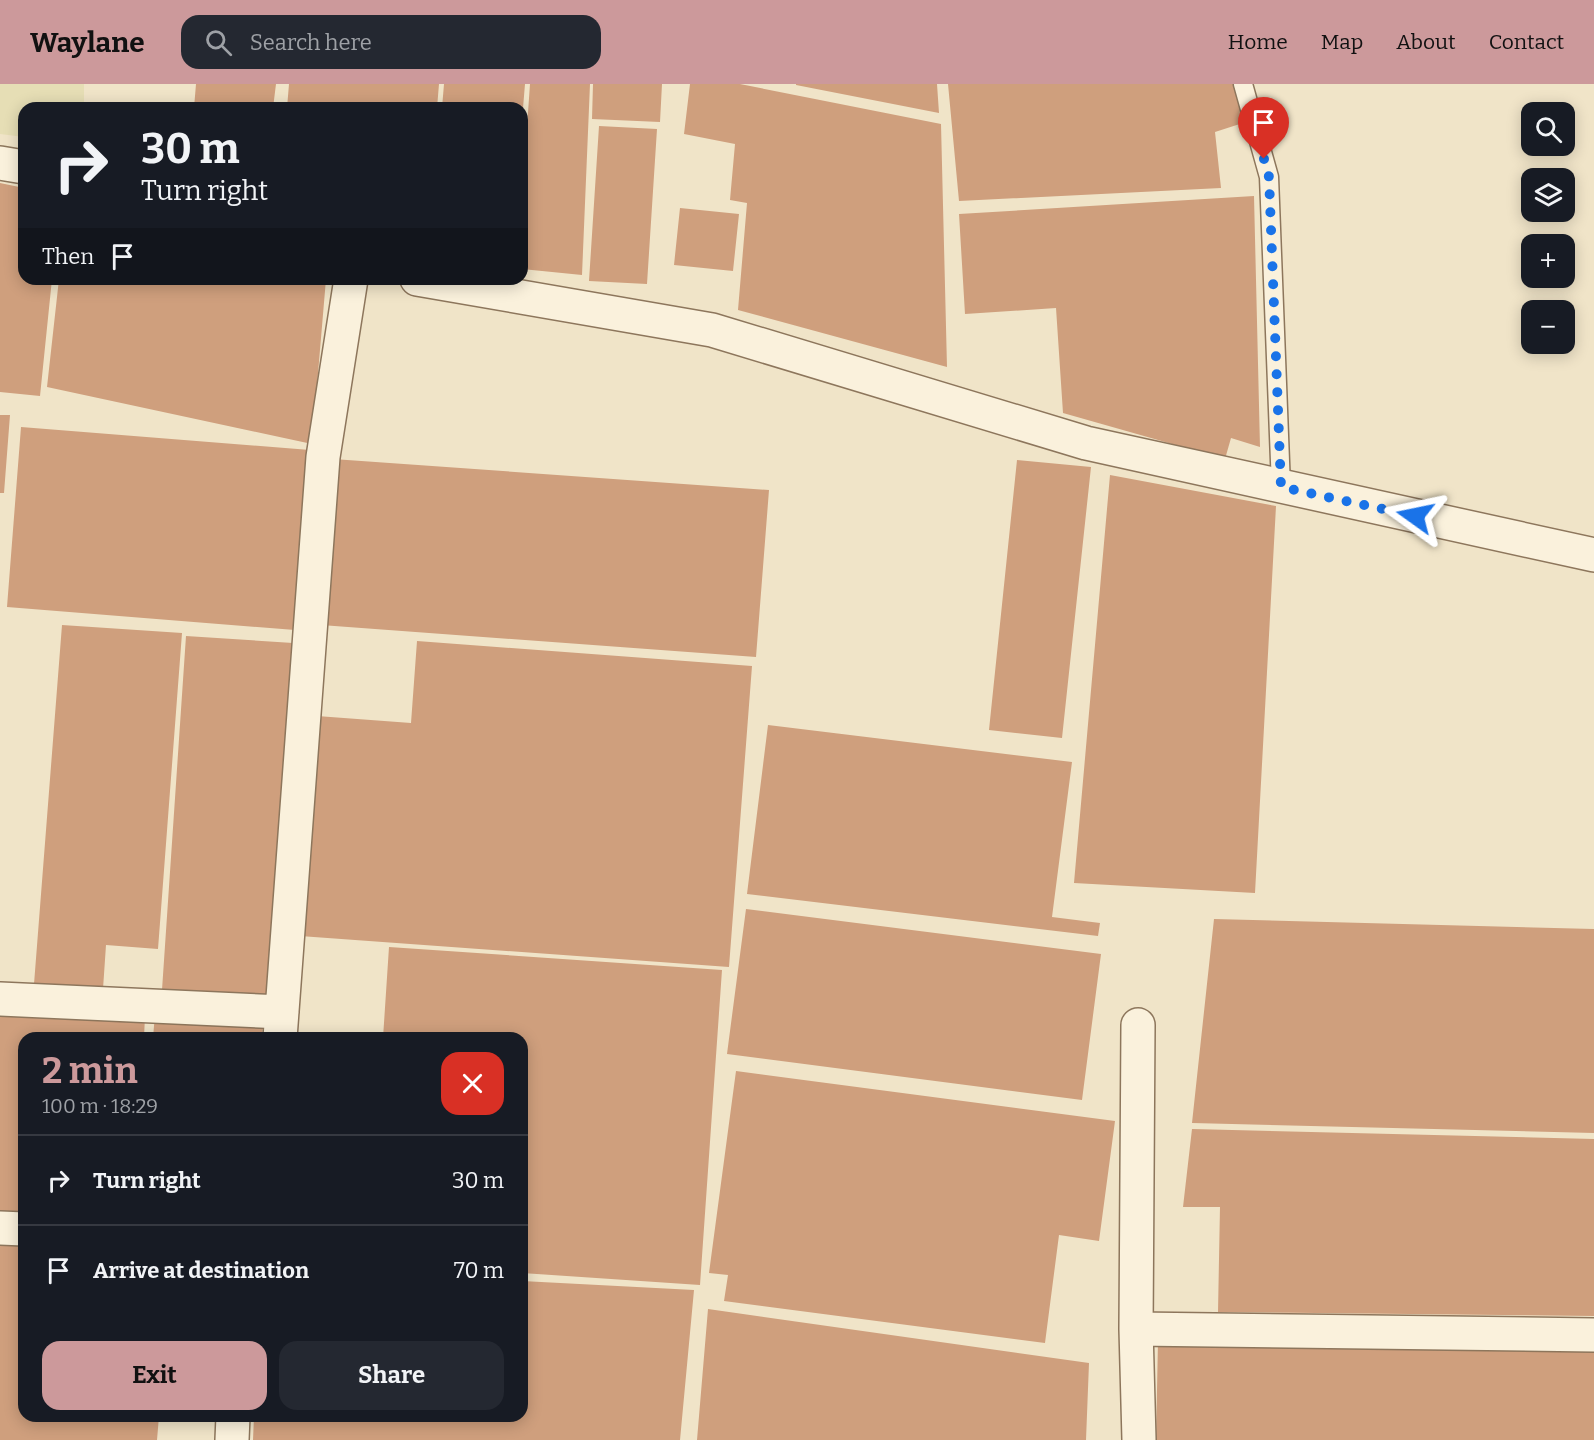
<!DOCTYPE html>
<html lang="en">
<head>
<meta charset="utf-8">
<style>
  body { margin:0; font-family:Bitter,serif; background:#242831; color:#f1f3f6; height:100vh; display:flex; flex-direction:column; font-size:22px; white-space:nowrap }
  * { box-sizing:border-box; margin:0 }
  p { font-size:20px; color:#9ea1a6 }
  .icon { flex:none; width:33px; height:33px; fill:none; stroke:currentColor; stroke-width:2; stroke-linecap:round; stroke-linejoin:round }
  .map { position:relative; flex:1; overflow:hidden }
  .sheet { position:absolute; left:18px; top:948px; width:510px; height:390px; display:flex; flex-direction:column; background:#171b24; border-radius:18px; box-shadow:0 3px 15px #0003 }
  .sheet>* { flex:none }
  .top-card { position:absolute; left:18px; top:18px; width:510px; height:183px; border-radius:18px; box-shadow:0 3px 15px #0003; background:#171b24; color:#f1f3f6; overflow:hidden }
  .buttons { position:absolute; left:1521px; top:18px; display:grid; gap:12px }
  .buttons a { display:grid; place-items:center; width:54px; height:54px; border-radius:12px; background:#171b24; box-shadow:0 3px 15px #0003; font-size:30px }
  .pin { position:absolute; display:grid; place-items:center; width:51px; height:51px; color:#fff; margin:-62px -26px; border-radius:50% 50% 50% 0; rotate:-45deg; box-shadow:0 0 6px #0007 }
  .pin .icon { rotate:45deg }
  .me { position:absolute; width:66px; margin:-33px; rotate:282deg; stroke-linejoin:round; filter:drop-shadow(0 0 4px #0008) }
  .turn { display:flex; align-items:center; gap:21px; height:126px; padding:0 24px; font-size:27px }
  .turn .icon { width:78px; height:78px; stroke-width:2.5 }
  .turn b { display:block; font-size:42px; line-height:51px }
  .then { display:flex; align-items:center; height:57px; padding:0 24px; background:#0003; gap:12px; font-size:22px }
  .round { display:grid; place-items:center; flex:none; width:63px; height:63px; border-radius:18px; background:#242831 }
  .headline { display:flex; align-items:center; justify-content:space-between; height:102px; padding:0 24px }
  h1 { font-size:36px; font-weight:700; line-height:45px; color:#cc999b }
  .cta { display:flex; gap:12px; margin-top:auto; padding:12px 24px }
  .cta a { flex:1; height:69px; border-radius:18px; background:#cc999b; color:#111; font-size:24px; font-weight:700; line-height:69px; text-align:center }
  .cta a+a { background:#242831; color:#f1f3f6 }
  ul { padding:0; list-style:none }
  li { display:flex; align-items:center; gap:18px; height:90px; padding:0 24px; border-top:2px solid #363941 }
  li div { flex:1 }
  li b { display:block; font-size:22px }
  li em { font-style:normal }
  header { display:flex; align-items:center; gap:36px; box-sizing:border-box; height:84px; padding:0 30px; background:#cc999b; color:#111 }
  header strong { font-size:28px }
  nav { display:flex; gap:33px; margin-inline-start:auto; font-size:21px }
  .search { width:420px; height:54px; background:#242831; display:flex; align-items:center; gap:15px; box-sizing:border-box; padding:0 21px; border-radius:18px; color:#9ea1a6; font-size:22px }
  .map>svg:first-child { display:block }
  .farmland { fill:#e6deb5 }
  .building { fill:#cf9f7d }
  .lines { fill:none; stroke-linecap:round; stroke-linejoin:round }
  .lane-casing { stroke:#8d765c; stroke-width:21 }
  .street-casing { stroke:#8d765c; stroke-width:36 }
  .lane { stroke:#faf1dc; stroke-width:18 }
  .street { stroke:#faf1dc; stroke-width:33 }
  .route { stroke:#1a73e8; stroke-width:10; stroke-dasharray:0 18 }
</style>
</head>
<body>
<header>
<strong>Waylane</strong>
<div class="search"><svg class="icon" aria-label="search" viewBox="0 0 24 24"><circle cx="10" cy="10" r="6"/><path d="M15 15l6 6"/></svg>Search here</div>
<nav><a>Home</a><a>Map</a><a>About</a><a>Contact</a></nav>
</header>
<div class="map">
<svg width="1594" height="1356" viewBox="0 0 1594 1356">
  <rect width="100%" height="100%" fill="#f0e4c8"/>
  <path class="farmland" d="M 0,0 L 84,0 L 84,24 L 24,24 L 24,53 L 0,50 Z"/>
  <path class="building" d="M 196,0 L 276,0 L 273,24 L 194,24 Z
    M 289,0 L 439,0 L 437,24 L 287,24 Z
    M 444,0 L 525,0 L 523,24 L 442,24 Z
    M 530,0 L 590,0 L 582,191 L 522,185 L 522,114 Z
    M 593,0 L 662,0 L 660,38 L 592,35 Z
    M 690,0 L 740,0 L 941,40 L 947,283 L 738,226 L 747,119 L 730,116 L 735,60 L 684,50 Z
    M 796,0 L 937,0 L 939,29 L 796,1 Z
    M 948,0 L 1235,0 L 1246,38 L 1215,48 L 1221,104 L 959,117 Z
    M 599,42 L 657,45 L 647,200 L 589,197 Z
    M 0,99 L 24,104 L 24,195 L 52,195 L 40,312 L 0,308 Z
    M 1254,112 L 1260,363 L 1231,354 L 1225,375 L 1063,329 L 1056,224 L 965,230 L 959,130 Z
    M 680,124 L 739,130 L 733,187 L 674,181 Z
    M 59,195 L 326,195 L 312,360 L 47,303 Z
    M 0,331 L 10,331 L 4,409 L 0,409 Z
    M 21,343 L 310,366 L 295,546 L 7,523 Z
    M 333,375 L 769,406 L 756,573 L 321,541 Z
    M 1017,376 L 1091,383 L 1062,654 L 989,646 Z
    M 1110,391 L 1276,422 L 1255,809 L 1074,799 Z
    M 62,541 L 182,549 L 158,865 L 106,861 L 103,905 L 34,900 Z
    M 186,552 L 293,559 L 269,913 L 162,906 Z
    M 417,557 L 752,582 L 729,883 L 300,852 L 317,632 L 411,639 Z
    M 768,641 L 1072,678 L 1052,833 L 1100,839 L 1098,852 L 747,810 Z
    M 746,825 L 1101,870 L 1082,1016 L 727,970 Z
    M 1214,835 L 1594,845 L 1594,1049 L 1192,1039 Z
    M 389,863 L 722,886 L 700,1201 L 522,1189 L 522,954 L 383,954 Z
    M 0,924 L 145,932 L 144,954 L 24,954 L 24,1131 L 0,1129 Z
    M 155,930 L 263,938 L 262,954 L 153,954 Z
    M 736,987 L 1115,1037 L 1099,1157 L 1059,1151 L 1045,1259 L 724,1217 L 728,1191 L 709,1189 Z
    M 1192,1045 L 1594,1055 L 1594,1232 L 1218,1228 L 1220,1123 L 1183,1123 Z
    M 0,1153 L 24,1154 L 24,1332 L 159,1332 L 157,1356 L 0,1356 Z
    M 522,1197 L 694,1206 L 680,1356 L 253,1356 L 254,1332 L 522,1332 Z
    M 708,1225 L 1089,1279 L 1086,1356 L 697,1356 Z
    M 1158,1256 L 1594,1266 L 1594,1356 L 1156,1356 Z"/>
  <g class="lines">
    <g class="lane-casing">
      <path id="lane" d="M 1243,0 L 1269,93 L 1281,403"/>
    </g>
    <g class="street-casing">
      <path id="street" d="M 0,79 L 24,83
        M 417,195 L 712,246 L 1086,359 L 1594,471
        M 0,915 L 282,928
        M 1138,941 L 1136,1245 L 1139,1356
        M 280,954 L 323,373 L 351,195
        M 0,1144 L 24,1145
        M 1136,1245 L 1594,1251
        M 232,1356 L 233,1332"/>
    </g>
    <use href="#lane" class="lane"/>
    <use href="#street" class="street"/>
  </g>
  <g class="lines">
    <path class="route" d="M 1264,75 L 1269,93 L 1281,403 L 1415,432"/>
  </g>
</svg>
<div class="buttons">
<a><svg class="icon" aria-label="search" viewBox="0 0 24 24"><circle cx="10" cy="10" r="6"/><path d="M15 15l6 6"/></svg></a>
<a><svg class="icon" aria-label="layers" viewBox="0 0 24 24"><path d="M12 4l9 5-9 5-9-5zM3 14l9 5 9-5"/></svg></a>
<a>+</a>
<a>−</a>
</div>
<div class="pin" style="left:1264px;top:75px;background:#d93025"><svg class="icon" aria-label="arrive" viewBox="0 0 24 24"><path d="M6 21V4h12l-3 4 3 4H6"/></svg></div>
<svg class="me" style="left:1415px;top:432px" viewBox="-20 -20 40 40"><path d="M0-17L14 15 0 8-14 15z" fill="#1a73e8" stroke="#fff" stroke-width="4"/></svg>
<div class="top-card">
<div class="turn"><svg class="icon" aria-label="right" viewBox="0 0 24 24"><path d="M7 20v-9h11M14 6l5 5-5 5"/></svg><div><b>30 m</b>Turn right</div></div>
<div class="then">Then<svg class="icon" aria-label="arrive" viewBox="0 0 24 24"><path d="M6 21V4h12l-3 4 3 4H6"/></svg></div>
</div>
<section class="sheet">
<div class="headline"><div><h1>2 min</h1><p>100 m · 18:29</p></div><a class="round" style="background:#d93025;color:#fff"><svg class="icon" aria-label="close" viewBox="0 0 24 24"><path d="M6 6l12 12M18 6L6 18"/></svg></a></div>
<ul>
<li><svg class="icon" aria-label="right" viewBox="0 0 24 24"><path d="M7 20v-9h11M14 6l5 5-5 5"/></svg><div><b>Turn right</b></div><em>30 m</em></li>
<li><svg class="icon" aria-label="arrive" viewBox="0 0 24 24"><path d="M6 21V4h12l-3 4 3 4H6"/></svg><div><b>Arrive at destination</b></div><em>70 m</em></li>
</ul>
<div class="cta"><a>Exit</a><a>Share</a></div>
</section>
</div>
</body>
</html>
